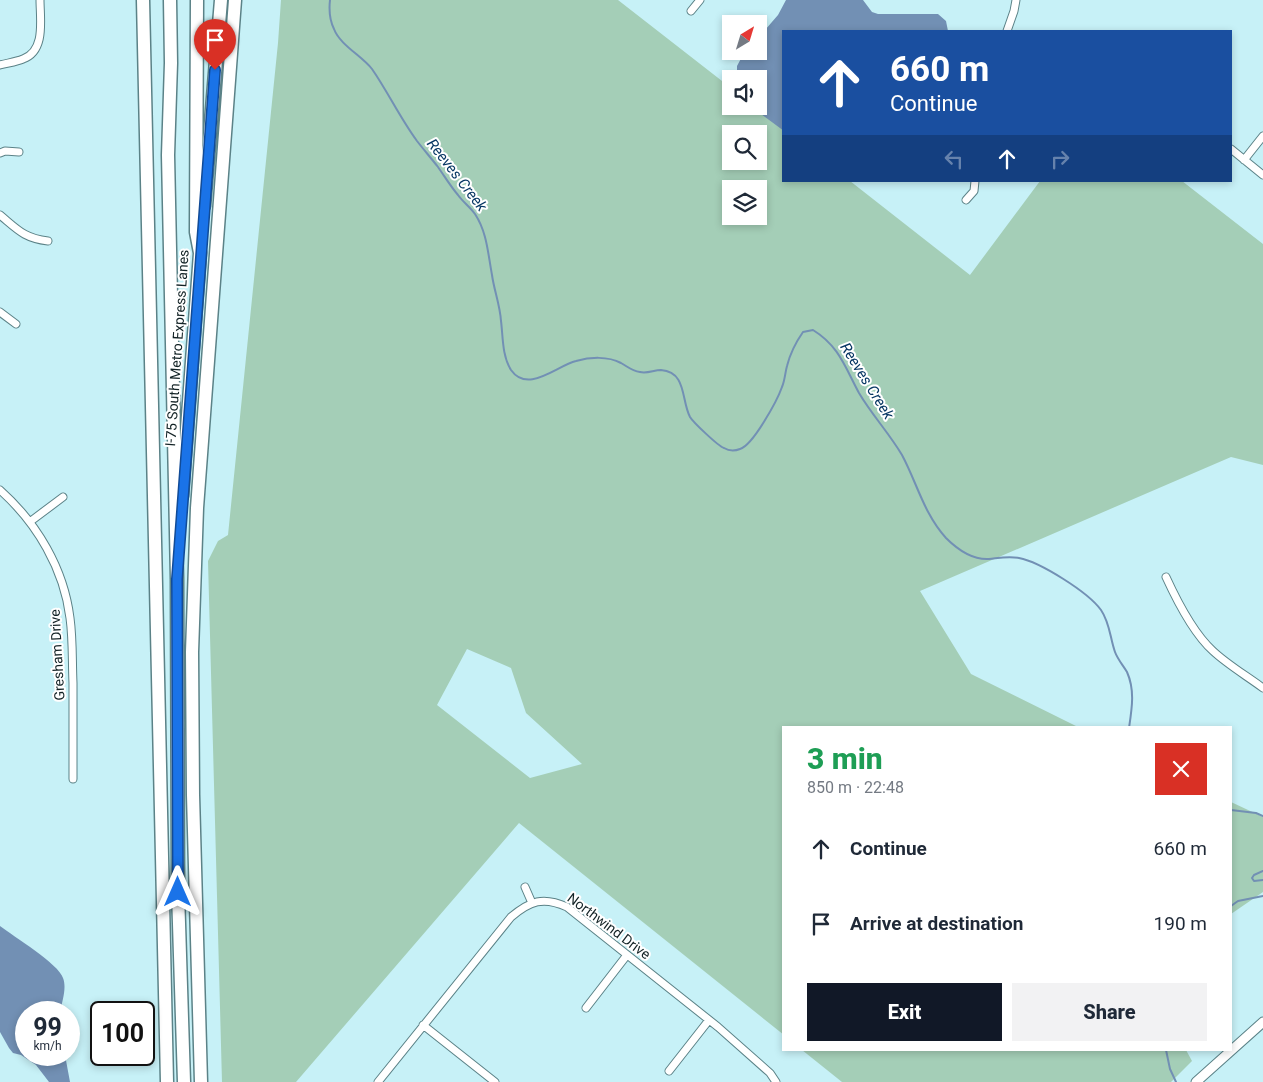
<!DOCTYPE html>
<html lang="en">
<head>
<meta charset="utf-8">
<style>
  body { margin:0; font-family:Roboto,sans-serif; background:#f2f2f3; color:#1f2937; height:100vh; display:flex; flex-direction:column; font-size:19px; white-space:nowrap }
  * { box-sizing:border-box; margin:0 }
  p { font-size:16px; color:#747a83 }
  .icon { flex:none; width:28px; height:28px; fill:none; stroke:currentColor; stroke-width:2; stroke-linecap:round; stroke-linejoin:round }
  .map { position:relative; flex:1; overflow:hidden }
  .sheet { position:absolute; left:782px; top:726px; width:450px; height:325px; display:flex; flex-direction:column; background:#fff; border-radius:0px; box-shadow:0 2px 8px #0003 }
  .sheet>* { flex:none }
  .banner { position:absolute; left:782px; top:30px; width:450px; height:152px; border-radius:0px; box-shadow:0 2px 8px #0003; background:#1a4fa0; color:#fff; overflow:hidden }
  .needle { width:32px; rotate:38deg }
  .fabs { position:absolute; left:722px; top:15px; display:grid; gap:10px }
  .fabs a { display:grid; place-items:center; width:45px; height:45px; border-radius:0px; background:#fff; box-shadow:0 2px 8px #0003; font-size:25px }
  .speed { position:absolute; left:15px; top:1001px; display:flex; gap:10px; font-size:25px; font-weight:700; text-align:center }
  .speed>* { display:grid; place-content:center; width:65px; height:65px; border-radius:50%; background:#fff; box-shadow:0 2px 8px #0003; line-height:1 }
  .speed small { font-size:12px; font-weight:400 }
  .speed .limit { border:2px solid #111; border-radius:8px; background:#fff; color:#111 }
  .pin { position:absolute; display:grid; place-items:center; width:42px; height:42px; color:#fff; margin:-51px -21px; border-radius:50% 50% 50% 0; rotate:-45deg; box-shadow:0 0 5px #0007 }
  .pin .icon { rotate:45deg }
  .me { position:absolute; width:55px; margin:-28px; rotate:0deg; stroke-linejoin:round; filter:drop-shadow(0 0 4px #0008) }
  .turn { display:flex; align-items:center; gap:18px; height:105px; padding:0 25px; font-size:22px }
  .turn .icon { width:65px; height:65px; stroke-width:2.5 }
  .turn b { display:block; font-size:35px; line-height:42px }
  .lanes { display:flex; align-items:center; height:48px; padding:0 25px; background:#0003; justify-content:center; gap:25px; direction:ltr }
  .lanes .off { opacity:.35 }
  .round { display:grid; place-items:center; flex:none; width:52px; height:52px; border-radius:0px; background:#f2f2f3 }
  .summary { display:flex; align-items:center; justify-content:space-between; height:85px; padding:0 25px }
  h1 { font-size:30px; font-weight:800; line-height:38px; color:#1e9e55 }
  .button { display:flex; gap:10px; margin-top:auto; padding:10px 25px }
  .button a { flex:1; height:58px; border-radius:0px; background:#111827; color:#fff; font-size:20px; font-weight:800; line-height:58px; text-align:center }
  .button a+a { background:#f2f2f3; color:#1f2937 }
  ul { padding:0; list-style:none }
  li { display:flex; align-items:center; gap:15px; height:75px; padding:0 25px }
  li div { flex:1 }
  li b { display:block; font-size:19px }
  li em { font-style:normal }
  .map>svg:first-child { display:block }
  .green { fill:#a4ceb7; fill-rule:evenodd }
  .water { fill:#7290b4 }
  .lines { fill:none; stroke-linecap:round; stroke-linejoin:round }
  .stream { stroke:#7290b4; stroke-width:2 }
  .minor-casing { stroke:#5b8287; stroke-width:9 }
  .tertiary-casing { stroke:#5b8287; stroke-width:11 }
  .motorway-casing { stroke:#5b8287; stroke-width:15 }
  .minor { stroke:#fff; stroke-width:7 }
  .tertiary { stroke:#fff; stroke-width:9 }
  .motorway { stroke:#fff; stroke-width:12 }
  .route-casing { stroke:#114b97; stroke-width:12 }
  .route { stroke:#1a73e8; stroke-width:9 }
  .labels { text-anchor:middle; stroke-width:4; stroke-linejoin:round; paint-order:stroke }
  .street-label { font-size:14px; fill:#122225; stroke:#fff }
  .water-label { font-size:15px; font-style:italic; fill:#073663; stroke:#fff }
</style>
</head>
<body>
<div class="map">
<svg width="1263" height="1082" viewBox="0 0 1263 1082">
  <rect width="100%" height="100%" fill="#c7f1f7"/>
  <path class="green" d="M 281,0 L 618,0 L 731,88 L 731,106 L 754,106 L 784,129 L 784,181 L 850,181 L 970,275 L 1040,181 L 1182,181 L 1263,244 L 1263,465 L 1231,457 L 920,591 L 971,674 L 1078,727 L 784,728 L 784,1035 L 519,823 L 296,1082 L 222,1082 L 208,561 L 218,541 L 228,535 L 278,43 ZM 731,134 L 759,134 L 759,161 L 731,161 ZM 731,189 L 759,189 L 759,216 L 731,216 ZM 467,649 L 511,668 L 526,713 L 582,764 L 530,778 L 437,705 Z
    M 1231,802 L 1263,817 L 1263,892 L 1231,914 Z
    M 802,1050 L 1186,1050 L 1192,1061 L 1171,1082 L 842,1082 Z"/>
  <path class="water" d="M 786,0 L 863,0 L 872,12 L 878,14 L 938,14 L 946,21 L 948,31 L 784,31 L 784,131 L 750,106 L 759,106 L 759,79 L 737,79 L 737,66 L 745,51 L 759,51 L 759,37 L 778,15 Z
    M 0,926 C 13,936 59,964 63,978 C 67,988 62,1002 60,1012 L 26,1012 L 26,1055 L 65,1055 L 70,1082 L 49,1082 L 36,1065 L 21,1055 L 13,1053 L 9,1048 L 0,1032 Z"/>
  <g class="lines">
    <path class="stream" d="M 330,0 C 329,9 330,21 334,29 C 340,45 362,56 372,69 C 388,92 400,118 417,141 C 424,150 431,158 438,167 C 445,177 451,187 458,195 C 463,202 470,207 475,214 C 487,232 488,254 492,275 C 494,290 500,305 501,321 C 503,336 502,356 511,370 C 528,394 556,366 576,361 C 590,357 608,356 621,363 C 628,367 632,371 640,372 C 647,374 654,370 661,370 C 687,372 681,400 690,417 C 693,422 718,446 724,448 C 729,451 735,451 740,449 C 753,445 777,401 782,387 C 785,380 785,373 787,366 C 790,354 796,342 803,332 L 813,330 C 839,346 845,367 859,393 C 872,415 889,433 902,455 C 917,483 924,514 946,538 C 957,549 972,560 989,559 C 999,558 1008,556 1019,558 C 1040,562 1088,592 1101,610 C 1110,623 1110,638 1115,652 C 1118,660 1123,665 1127,672 C 1135,690 1132,708 1129,728
      M 1231,810 L 1256,813 L 1263,816
      M 1263,871 L 1254,875 L 1252,878 L 1254,881 L 1263,880
      M 1231,906 L 1238,901 L 1263,896
      M 1166,1050 L 1170,1069 L 1176,1082"/>
    <g class="minor-casing">
      <path id="minor" d="M 691,11 L 700,0
        M 1007,31 L 1014,11 L 1016,0
        M 0,65 C 7,63 16,62 23,59 C 46,51 40,19 40,0
        M 1231,149 L 1263,175
        M 0,153 L 5,151 L 19,152
        M 1244,160 L 1263,136
        M 966,200 L 974,191 L 975,181
        M 0,215 C 18,230 24,238 48,241
        M 0,312 L 16,324
        M 0,490 C 37,523 64,569 70,618 C 73,640 72,662 73,683 C 73,715 73,747 73,779
        M 31,521 L 63,497
        M 1166,577 C 1177,601 1193,633 1213,651 C 1228,665 1247,676 1263,688
        M 525,887 L 532,903
        M 586,1008 L 627,955
        M 423,1025 L 495,1082
        M 669,1071 L 709,1020
        M 378,1082 L 511,917 C 530,901 543,896 567,907 L 718,1027 L 770,1073 L 776,1082"/>
    </g>
    <g class="tertiary-casing">
      <path id="tertiary" d="M 1196,1082 L 1263,1022"/>
    </g>
    <g class="motorway-casing">
      <path id="motorway" d="M 143,0 L 167,1082
        M 170,0 L 171,63 L 168,155 L 177,579 L 178,892 L 184,1082
        M 204,206 L 221,0
        M 182,496 L 200,253 L 196,232 L 197,0
        M 201,1082 L 193,795 L 192,652 L 197,508 L 235,0"/>
    </g>
    <use href="#minor" class="minor"/>
    <use href="#tertiary" class="tertiary"/>
    <use href="#motorway" class="motorway"/>
  </g>
  <g class="lines">
    <g class="route-casing">
      <path id="route" d="M 178,892 L 177,579 L 215,70"/>
    </g>
    <use href="#route" class="route"/>
  </g>
  <g class="labels">
    <g class="street-label">
      <text transform="translate(177 348) rotate(-86)" y="5">I-75 South Metro Express Lanes</text>
      <text transform="translate(57 655) rotate(-93)" y="5">Gresham Drive</text>
      <text transform="translate(609 926) rotate(37)" y="5">Northwind Drive</text>
    </g>
    <g class="water-label">
      <text transform="translate(457 175) rotate(52)" y="5">Reeves Creek</text>
      <text transform="translate(867 381) rotate(58)" y="5">Reeves Creek</text>
    </g>
  </g>
</svg>
<div class="fabs">
<a><svg class="needle" viewBox="-14 -14 28 28"><path d="M0-13l5 13h-10z" fill="#e53935"/><path d="M0 13l5-13h-10z" fill="#747a83"/></svg></a>
<a><svg class="icon" aria-label="sound" viewBox="0 0 24 24"><path d="M4 9h4l5-4v14l-5-4H4zM17 9q2 3 0 6"/></svg></a>
<a><svg class="icon" aria-label="search" viewBox="0 0 24 24"><circle cx="10" cy="10" r="6"/><path d="M15 15l6 6"/></svg></a>
<a><svg class="icon" aria-label="layers" viewBox="0 0 24 24"><path d="M12 4l9 5-9 5-9-5zM3 14l9 5 9-5"/></svg></a>
</div>
<div class="speed"><div>99<small>km/h</small></div><div class="limit">100</div></div>
<div class="pin" style="left:215px;top:70px;background:#d93025"><svg class="icon" aria-label="arrive" viewBox="0 0 24 24"><path d="M6 21V4h12l-3 4 3 4H6"/></svg></div>
<svg class="me" style="left:178px;top:892px" viewBox="-20 -20 40 40"><path d="M0-17L14 15 0 8-14 15z" fill="#1a73e8" stroke="#fff" stroke-width="4"/></svg>
<div class="banner">
<div class="turn"><svg class="icon" aria-label="ahead" viewBox="0 0 24 24"><path d="M12 20V5M6 11l6-6 6 6"/></svg><div><b>660 m</b>Continue</div></div>
<div class="lanes"><svg class="icon off" aria-label="left" viewBox="0 0 24 24"><path d="M17 20v-9H6M10 6l-5 5 5 5"/></svg><svg class="icon" aria-label="ahead" viewBox="0 0 24 24"><path d="M12 20V5M6 11l6-6 6 6"/></svg><svg class="icon off" aria-label="right" viewBox="0 0 24 24"><path d="M7 20v-9h11M14 6l5 5-5 5"/></svg></div>
</div>
<section class="sheet">
<div class="summary"><div><h1>3 min</h1><p>850 m · 22:48</p></div><a class="round" style="background:#d93025;color:#fff"><svg class="icon" aria-label="close" viewBox="0 0 24 24"><path d="M6 6l12 12M18 6L6 18"/></svg></a></div>
<ul>
<li><svg class="icon" aria-label="ahead" viewBox="0 0 24 24"><path d="M12 20V5M6 11l6-6 6 6"/></svg><div><b>Continue</b></div><em>660 m</em></li>
<li><svg class="icon" aria-label="arrive" viewBox="0 0 24 24"><path d="M6 21V4h12l-3 4 3 4H6"/></svg><div><b>Arrive at destination</b></div><em>190 m</em></li>
</ul>
<div class="button"><a>Exit</a><a>Share</a></div>
</section>
</div>
</body>
</html>
